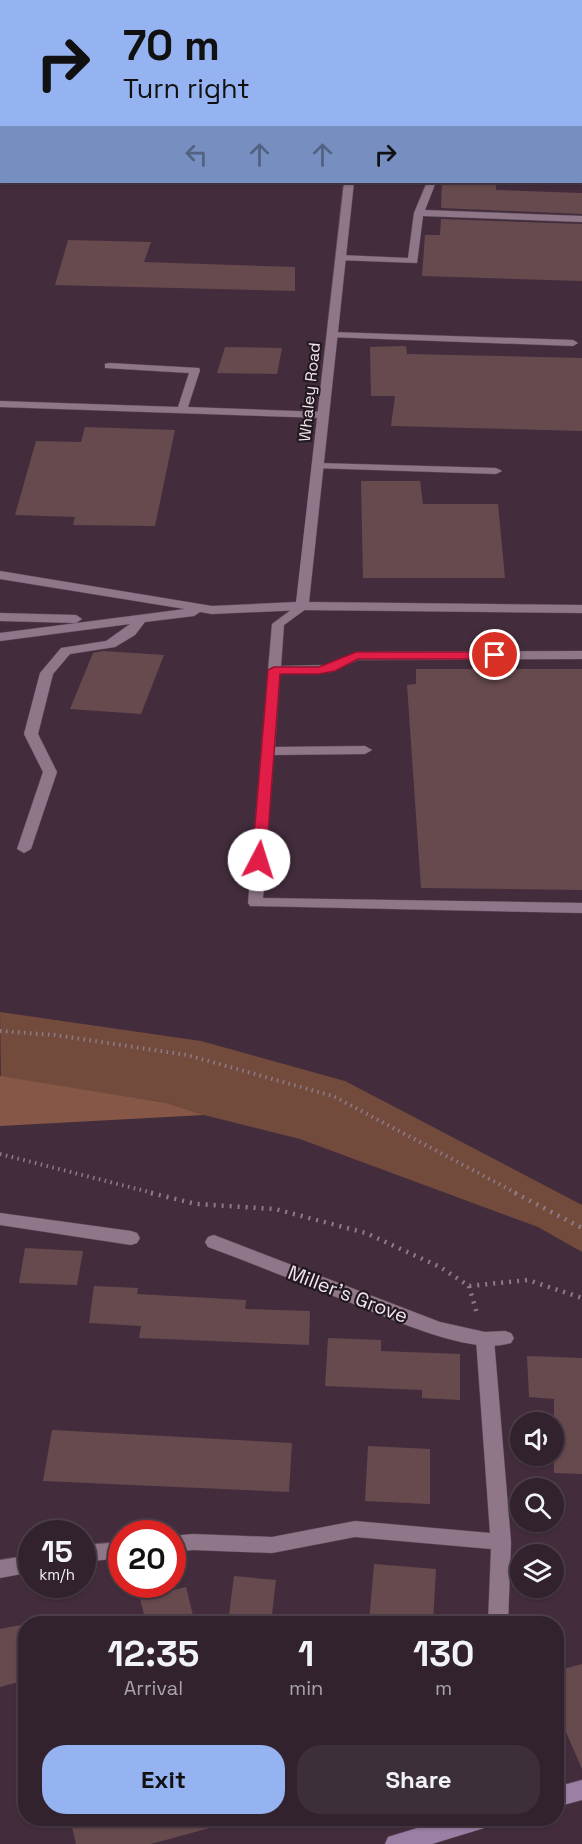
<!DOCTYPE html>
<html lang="en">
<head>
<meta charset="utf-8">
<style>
  body { margin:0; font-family:"Space Grotesk",sans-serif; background:#3d2f3a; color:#f1f3f6; height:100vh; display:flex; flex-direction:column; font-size:22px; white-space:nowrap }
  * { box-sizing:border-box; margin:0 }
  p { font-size:20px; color:#a8a4aa }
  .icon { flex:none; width:33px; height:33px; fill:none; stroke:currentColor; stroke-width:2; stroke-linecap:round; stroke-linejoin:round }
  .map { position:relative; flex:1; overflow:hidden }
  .panel { position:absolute; left:18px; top:1616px; width:546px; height:210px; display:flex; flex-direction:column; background:#32222e; border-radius:24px; box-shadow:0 2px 4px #0004,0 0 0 2px #4d3f4a }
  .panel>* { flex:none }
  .hud { position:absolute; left:0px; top:0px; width:582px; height:183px; box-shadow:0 2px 4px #0004,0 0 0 2px #4d3f4a; background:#95b2f1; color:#111; overflow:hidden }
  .buttons { position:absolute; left:510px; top:1412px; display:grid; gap:12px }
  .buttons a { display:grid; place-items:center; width:54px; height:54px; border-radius:50%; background:#32222e; box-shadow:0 2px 4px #0004,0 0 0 2px #4d3f4a; font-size:30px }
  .speed { position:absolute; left:18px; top:1520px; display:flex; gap:12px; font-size:30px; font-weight:700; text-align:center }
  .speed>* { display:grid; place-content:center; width:78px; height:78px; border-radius:50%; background:#32222e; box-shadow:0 2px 4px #0004,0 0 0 2px #4d3f4a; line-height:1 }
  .speed small { font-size:15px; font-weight:400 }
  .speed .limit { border:9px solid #d22; background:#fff; color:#111 }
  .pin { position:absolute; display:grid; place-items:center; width:51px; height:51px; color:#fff; margin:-26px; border:3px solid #fff; border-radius:50%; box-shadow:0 2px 6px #0007 }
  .me { position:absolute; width:66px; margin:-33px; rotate:5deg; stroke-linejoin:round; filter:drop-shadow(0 0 4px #0008) }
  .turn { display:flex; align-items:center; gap:21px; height:126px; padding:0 24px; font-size:27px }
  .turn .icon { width:78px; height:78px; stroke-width:2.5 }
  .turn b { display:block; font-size:42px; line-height:51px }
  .lanes { display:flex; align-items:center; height:57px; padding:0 24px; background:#0003; justify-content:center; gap:30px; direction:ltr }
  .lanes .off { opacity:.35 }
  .eta { display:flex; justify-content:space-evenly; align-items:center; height:102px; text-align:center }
  .eta b { font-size:36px; font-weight:700; line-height:42px }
  .action { display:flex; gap:12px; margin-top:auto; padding:12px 24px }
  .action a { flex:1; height:69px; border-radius:24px; background:#95b2f1; color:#111; font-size:24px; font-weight:700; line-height:69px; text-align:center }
  .action a+a { background:#3d2f3a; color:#f1f3f6 }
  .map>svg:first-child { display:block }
  .green { fill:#734b3c }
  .forest { fill:#865746 }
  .building { fill:#674a4e }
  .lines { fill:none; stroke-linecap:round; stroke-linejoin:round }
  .service-casing { stroke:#5e4b59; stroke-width:1 }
  .minor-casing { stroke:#5e4b59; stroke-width:1 }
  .secondary-casing { stroke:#5e4b59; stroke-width:1 }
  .path-far1 { stroke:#8e7b89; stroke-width:4; stroke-dasharray:1.5 4.5; stroke-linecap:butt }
  .path { stroke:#8e7b89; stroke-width:4.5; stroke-dasharray:2 6; stroke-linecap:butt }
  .service { fill:#8f7688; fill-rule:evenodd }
  .minor { fill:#8f7688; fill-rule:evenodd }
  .secondary { fill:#9c7fa5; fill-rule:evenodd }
  .route { fill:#e11d48; stroke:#92132f; stroke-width:1.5 }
  .labels { text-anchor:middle; stroke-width:4.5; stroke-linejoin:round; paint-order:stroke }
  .far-street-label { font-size:16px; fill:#f3e5ef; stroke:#231920 }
  .street-label { font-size:20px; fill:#f3e5ef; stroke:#231920 }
</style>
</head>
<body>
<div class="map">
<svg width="582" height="1844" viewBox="0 0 582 1844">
  <rect width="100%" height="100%" fill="#432d3d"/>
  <path class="green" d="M 0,1012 L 201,1041 L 345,1081 L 582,1205 L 582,1252 L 538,1227 L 300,1139 L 204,1115 L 167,1103 L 1,1077 Z"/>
  <path class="forest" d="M 0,1076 L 167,1103 L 204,1115 L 0,1126 Z"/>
  <path class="building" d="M 442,182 L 496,184 L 496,190 L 582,193 L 582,214 L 441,208 Z
    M 441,219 L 582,224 L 582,281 L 422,276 L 425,235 L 440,235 Z
    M 68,240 L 151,242 L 144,262 L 295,267 L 295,291 L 55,285 Z
    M 406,346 L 407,354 L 582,358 L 582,431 L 391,426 L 395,396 L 371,396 L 370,347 Z
    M 225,347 L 282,348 L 277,374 L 217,373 Z
    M 85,427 L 175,430 L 155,526 L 73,525 L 75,517 L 15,515 L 36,441 L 81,442 Z
    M 361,481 L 420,481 L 423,504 L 498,504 L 505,578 L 363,578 Z
    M 103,651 L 164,655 L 141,714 L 70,709 L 93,653 Z
    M 416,669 L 582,669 L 582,890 L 421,888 L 407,685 L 416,684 Z
    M 25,1248 L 83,1251 L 77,1285 L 19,1283 Z
    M 94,1286 L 138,1288 L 137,1294 L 246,1300 L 245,1309 L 310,1311 L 309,1345 L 139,1338 L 141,1326 L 89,1323 Z
    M 328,1338 L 381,1340 L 381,1351 L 460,1354 L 460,1400 L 422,1398 L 422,1390 L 325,1386 Z
    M 527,1356 L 582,1358 L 582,1474 L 554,1473 L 554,1399 L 529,1397 Z
    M 52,1430 L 292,1443 L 289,1492 L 43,1481 Z
    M 368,1446 L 430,1449 L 430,1504 L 365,1501 Z
    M 374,1564 L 436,1569 L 433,1623 L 369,1623 Z
    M 234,1576 L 276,1580 L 271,1623 L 228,1623 Z
    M 186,1587 L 195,1623 L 146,1623 L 140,1598 Z
    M 26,1624 L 26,1680 L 0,1687 L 0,1629 Z
    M 582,1664 L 582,1769 L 556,1709 L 556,1671 Z
    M 70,1818 L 216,1818 L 217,1826 L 151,1844 L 76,1844 Z"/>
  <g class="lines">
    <g class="service-casing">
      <path id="service" d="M 0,42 L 2,42 L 2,46 L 0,46 Z
        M 580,162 L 582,162 L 582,168 L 580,168 Z
        M 427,182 L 436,182 L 425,210 L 582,216 L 582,222 L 423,216 L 417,263 L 337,260 L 337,256 L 340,255 L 408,258 L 414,213 Z
        M 332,332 L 573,340 L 578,343 L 573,346 L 328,337 L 328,333 Z
        M 109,363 L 199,368 L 200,370 L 188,407 L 323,412 L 329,415 L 323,418 L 0,407 L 0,401 L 178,407 L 189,373 L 105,368 L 105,364 Z
        M 318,463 L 496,468 L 502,471 L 496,474 L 314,468 L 312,466 Z
        M 0,571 L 212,606 L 218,610 L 212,614 L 200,612 L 194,616 L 145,622 L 135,635 L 115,647 L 70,654 L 53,674 L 38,734 L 57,772 L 31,849 L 24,853 L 17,849 L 43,772 L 24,734 L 40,673 L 61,648 L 106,641 L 130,624 L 0,641 L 0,633 L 185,609 L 0,579 Z
        M 302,602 L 308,606 L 306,609 L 284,625 L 281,666 L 328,665 L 356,652 L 582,651 L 582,659 L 358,660 L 331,672 L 280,674 L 275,747 L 365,746 L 372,750 L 365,754 L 274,755 L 263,898 L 582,903 L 582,913 L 250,906 L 248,903 L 272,624 Z
        M 0,613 L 76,615 L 82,619 L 76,623 L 0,621 Z
        M 0,1213 L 131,1231 L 137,1233 L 140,1238 L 137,1243 L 131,1245 L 0,1225 Z
        M 214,1235 L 440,1322 L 485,1332 L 505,1331 L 511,1333 L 514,1338 L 511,1343 C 468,1357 379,1313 336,1297 C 293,1280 251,1263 208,1247 L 205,1242 L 208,1237 Z"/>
    </g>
    <g class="minor-casing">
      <path id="minor" d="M 364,0 L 372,0 L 372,2 L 364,2 Z
        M 344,182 L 354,182 L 309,602 L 582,605 L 582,613 L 302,610 L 212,614 L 206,610 L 212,606 L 296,602 Z
        M 485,1332 L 491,1334 L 494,1339 L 511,1542 L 508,1623 L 488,1623 L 491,1549 L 355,1537 L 272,1553 L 193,1550 L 172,1552 L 172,1536 L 193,1534 L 272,1537 L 355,1521 L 490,1533 L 476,1339 L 479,1334 Z
        M 122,1542 L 122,1558 L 82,1562 L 82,1545 Z
        M 32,1555 L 32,1572 L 0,1578 L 0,1560 Z"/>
    </g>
    <g class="secondary-casing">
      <path id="secondary" d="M 582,1780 L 582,1800 L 556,1807 L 556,1787 Z
        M 450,1818 L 497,1818 L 494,1825 L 432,1844 L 385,1844 L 388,1837 Z"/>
    </g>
    <path class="path-far1" d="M 0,1031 L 55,1035 L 187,1055 L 333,1096 L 518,1194
      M 0,1154 L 157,1194"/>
    <path class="path" d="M 151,1193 L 196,1204 L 275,1209 L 366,1233 L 440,1267 L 469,1286 L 528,1280 L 582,1298
      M 515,1193 L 582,1228
      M 469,1286 L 477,1314"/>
    <use href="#service" class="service"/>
    <use href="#minor" class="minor"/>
    <use href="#secondary" class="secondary"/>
  </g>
  <path class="route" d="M 356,652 L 495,652 L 501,655 L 495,659 L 358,659 L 335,671 L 319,674 L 280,674 L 266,860 L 259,864 L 254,862 L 252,860 L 268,670 L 274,667 L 319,667 Z"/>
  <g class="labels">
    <g class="far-street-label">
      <text transform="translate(309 392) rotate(-84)" y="6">Whaley Road</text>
    </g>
    <g class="street-label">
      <text transform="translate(348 1294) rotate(21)" y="7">Miller's Grove</text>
    </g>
  </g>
</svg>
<div class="buttons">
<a><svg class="icon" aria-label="sound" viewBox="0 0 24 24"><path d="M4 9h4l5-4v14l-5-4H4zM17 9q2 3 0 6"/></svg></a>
<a><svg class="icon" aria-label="search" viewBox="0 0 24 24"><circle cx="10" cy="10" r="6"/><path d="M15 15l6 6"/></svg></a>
<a><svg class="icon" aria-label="layers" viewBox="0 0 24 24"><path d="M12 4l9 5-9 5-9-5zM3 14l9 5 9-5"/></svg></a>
</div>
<div class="speed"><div>15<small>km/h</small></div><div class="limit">20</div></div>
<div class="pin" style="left:495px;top:655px;background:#d93025"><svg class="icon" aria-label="arrive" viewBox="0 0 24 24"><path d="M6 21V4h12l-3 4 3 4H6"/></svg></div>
<svg class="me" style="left:259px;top:860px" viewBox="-20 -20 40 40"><circle r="19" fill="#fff"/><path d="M0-13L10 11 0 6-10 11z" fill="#e11d48"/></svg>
<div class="hud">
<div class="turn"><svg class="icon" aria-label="right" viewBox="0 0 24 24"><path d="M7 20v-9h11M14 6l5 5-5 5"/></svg><div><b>70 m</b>Turn right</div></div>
<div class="lanes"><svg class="icon off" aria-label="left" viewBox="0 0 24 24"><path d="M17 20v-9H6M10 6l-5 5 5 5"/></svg><svg class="icon off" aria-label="ahead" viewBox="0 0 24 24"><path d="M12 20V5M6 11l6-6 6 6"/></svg><svg class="icon off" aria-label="ahead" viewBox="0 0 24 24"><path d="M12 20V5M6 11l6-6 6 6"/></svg><svg class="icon" aria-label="right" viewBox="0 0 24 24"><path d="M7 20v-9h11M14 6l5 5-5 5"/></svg></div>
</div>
<section class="panel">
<div class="eta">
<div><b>12:35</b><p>Arrival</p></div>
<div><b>1</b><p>min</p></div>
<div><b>130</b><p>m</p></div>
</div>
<div class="action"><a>Exit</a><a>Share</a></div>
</section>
</div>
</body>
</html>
